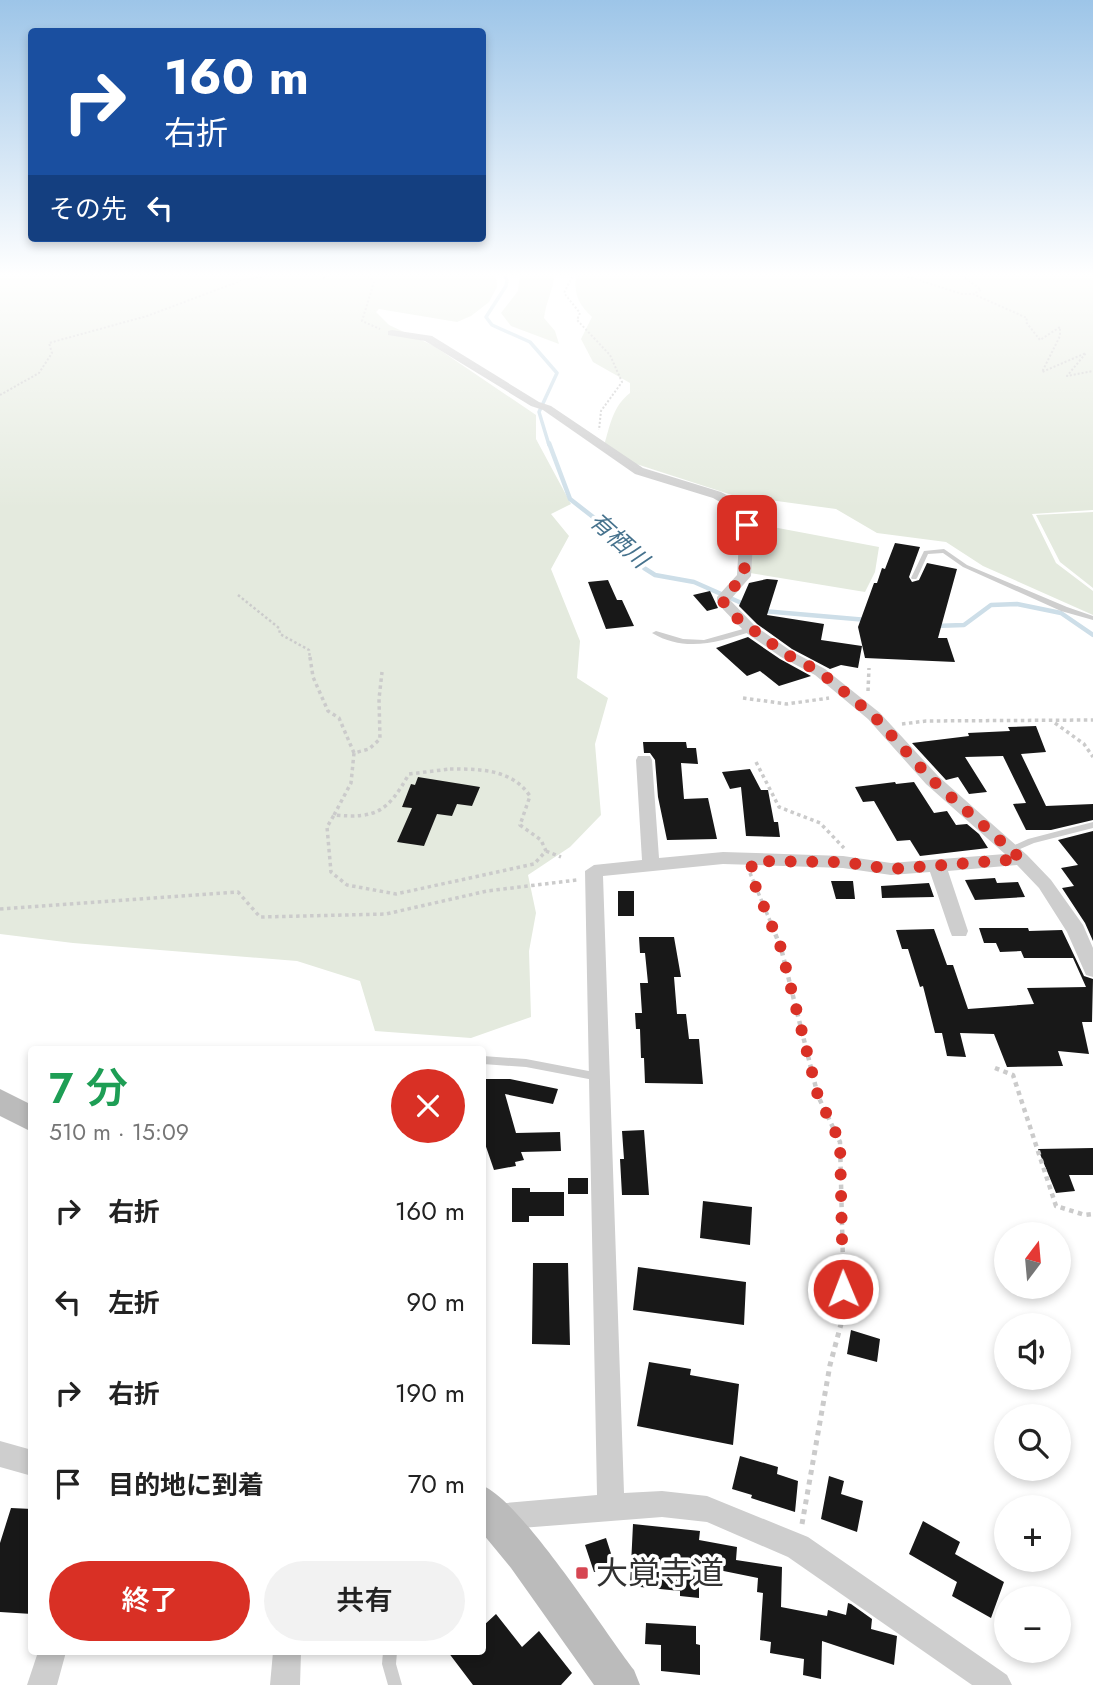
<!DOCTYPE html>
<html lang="ja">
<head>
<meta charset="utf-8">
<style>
  body { margin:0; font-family:Jost,"Noto Sans JP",sans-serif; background:#f2f2f2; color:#222; height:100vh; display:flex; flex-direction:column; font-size:26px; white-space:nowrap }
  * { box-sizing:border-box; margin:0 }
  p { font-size:23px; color:#767676 }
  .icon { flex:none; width:38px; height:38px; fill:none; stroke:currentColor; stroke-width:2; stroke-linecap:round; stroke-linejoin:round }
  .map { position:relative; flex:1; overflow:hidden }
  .sheet { position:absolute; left:28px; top:1046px; width:458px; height:609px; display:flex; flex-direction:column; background:#fff; border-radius:7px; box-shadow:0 4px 10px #0003 }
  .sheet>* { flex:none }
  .hud { position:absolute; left:28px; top:28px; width:458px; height:214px; border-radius:7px; box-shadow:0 4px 10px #0003; background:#1a4fa0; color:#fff; overflow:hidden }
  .needle { width:46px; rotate:16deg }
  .tools { position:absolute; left:994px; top:1222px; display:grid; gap:14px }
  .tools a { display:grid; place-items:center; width:77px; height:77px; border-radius:50%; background:#fff; box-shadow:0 4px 10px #0003; font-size:35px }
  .pin { position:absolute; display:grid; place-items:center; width:60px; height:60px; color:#fff; margin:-30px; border-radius:14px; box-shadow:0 4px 10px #0006 }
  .me { position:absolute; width:77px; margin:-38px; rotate:359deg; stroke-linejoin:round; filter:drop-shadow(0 0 5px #0008) }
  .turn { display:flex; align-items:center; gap:24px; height:147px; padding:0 21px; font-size:32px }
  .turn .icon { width:91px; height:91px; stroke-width:2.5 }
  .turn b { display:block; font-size:49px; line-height:60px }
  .then { display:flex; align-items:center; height:66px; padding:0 21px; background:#0003; gap:14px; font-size:26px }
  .round { display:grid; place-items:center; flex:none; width:74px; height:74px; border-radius:37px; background:#f2f2f2 }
  .overview { display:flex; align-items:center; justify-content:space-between; height:119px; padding:0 21px }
  h1 { font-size:42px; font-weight:600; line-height:52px; color:#1e9e55 }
  .button { display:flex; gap:14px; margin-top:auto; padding:14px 21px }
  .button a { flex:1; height:80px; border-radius:42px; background:#d93025; color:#fff; font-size:28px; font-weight:600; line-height:80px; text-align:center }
  .button a+a { background:#f2f2f2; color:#222 }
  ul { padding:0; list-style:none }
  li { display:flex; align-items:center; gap:21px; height:91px; padding:0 21px }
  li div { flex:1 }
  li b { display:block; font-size:26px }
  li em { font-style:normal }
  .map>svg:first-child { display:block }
  .green { fill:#e4eade }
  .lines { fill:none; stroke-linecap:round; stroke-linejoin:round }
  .stream-far1 { stroke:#cddee8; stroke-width:3.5 }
  .stream { stroke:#cddee8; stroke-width:4.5 }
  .building { fill:#181818 }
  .path-far4 { stroke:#cbcbcb; stroke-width:2; stroke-dasharray:2 2; stroke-linecap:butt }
  .path-far3 { stroke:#cbcbcb; stroke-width:2.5; stroke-dasharray:2.5 2.5; stroke-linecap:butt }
  .path-far2 { stroke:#cbcbcb; stroke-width:3.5; stroke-dasharray:3.5 3.5; stroke-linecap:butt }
  .path-far1 { stroke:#cbcbcb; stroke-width:4.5; stroke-dasharray:4.5 4.5; stroke-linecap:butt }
  .path { stroke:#cbcbcb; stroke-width:5; stroke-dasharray:5 5; stroke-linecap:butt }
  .lane { fill:#cecece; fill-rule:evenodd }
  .street { fill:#cecece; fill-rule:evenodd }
  .secondary { fill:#bbb; fill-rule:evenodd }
  .route { stroke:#d93025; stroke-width:12; stroke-dasharray:0 21.6 }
  .poi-dot { fill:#d64652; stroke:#fff; stroke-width:2.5 }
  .labels { text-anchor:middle; stroke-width:7; stroke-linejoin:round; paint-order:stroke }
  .far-water-label { font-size:23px; font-style:italic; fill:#46728d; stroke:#fff }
  .near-poi-label { font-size:32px; fill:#313131; stroke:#fff; text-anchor:start }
</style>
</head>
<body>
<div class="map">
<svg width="1093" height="1685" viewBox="0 0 1093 1685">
  <rect width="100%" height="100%" fill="#fff"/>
  <path class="green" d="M 0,273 L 496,273 L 497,287 L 489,302 L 471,316 L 457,322 L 379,309 L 376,312 L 389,325 L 434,346 L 536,415 L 536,439 L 571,504 L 551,514 L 569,536 L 551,569 L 580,641 L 577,678 L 608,698 L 595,744 L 601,815 L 570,847 L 528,875 L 536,913 L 529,951 L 531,1017 L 471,1038 L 375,1031 L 360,981 L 297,961 L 73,943 L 0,934 Z
    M 520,273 L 555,273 C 553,290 546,302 544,318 L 555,331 L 559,344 L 511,326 L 501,313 L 518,291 Z
    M 576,273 L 1093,273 L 1093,510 L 1032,514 L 1056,563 L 1093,591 L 1093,615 L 983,566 L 946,542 L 877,533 L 836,509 L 732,495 L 630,462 L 604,446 C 610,425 613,406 630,393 L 630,383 L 593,362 L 581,339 L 592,317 C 577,303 574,293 576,273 Z
    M 1093,512 L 1093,588 L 1060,562 L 1036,515 Z
    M 752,523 L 879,547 L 875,572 L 865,592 L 750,573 Z"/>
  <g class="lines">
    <path class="stream-far1" d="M 503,273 L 507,280 L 506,286 L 486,317 L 492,325 L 530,342 L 557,373 L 539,412 L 549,445"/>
    <path class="stream" d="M 549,443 L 570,499 L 611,531 L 639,559 L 644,568 L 655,575 L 694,582 L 746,605
      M 763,611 L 867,620
      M 934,626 L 964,625 L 991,605 L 1017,604 L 1061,613 L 1093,635"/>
  </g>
  <path class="building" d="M 895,543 L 920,547 L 909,577 L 912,582 L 919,580 L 927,563 L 957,569 L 938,638 L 947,638 L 955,662 L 865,658 L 858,627 L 874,583 L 877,583 L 882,568 L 885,569 Z
    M 767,579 L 778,580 L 767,615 L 824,624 L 821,640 L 862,646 L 858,668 L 841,665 L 830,669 L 792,649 L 757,624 L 739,606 L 749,583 Z
    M 608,580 L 617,600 L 622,600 L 634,626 L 606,629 L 588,582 Z
    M 710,591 L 718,608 L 707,611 L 693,595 Z
    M 748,637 L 780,659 L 811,676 L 779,686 L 760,671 L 747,676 L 716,648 Z
    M 1036,726 L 1046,752 L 1021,754 L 1046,806 L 1093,804 L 1093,820 L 1051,830 L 1026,830 L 1013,804 L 1026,803 L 1003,756 L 965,757 L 987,792 L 969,794 L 958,777 L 946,780 L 912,743 L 969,736 L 968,733 L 1010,731 L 1008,727 Z
    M 643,742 L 686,742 L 687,748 L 696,748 L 698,764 L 681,763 L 684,799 L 708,798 L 717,839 L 667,840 L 658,797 L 655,760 L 650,753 L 644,753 Z
    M 750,769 L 761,790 L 768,790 L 774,822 L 778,822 L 780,837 L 746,836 L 741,787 L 730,789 L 722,772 Z
    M 418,777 L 480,787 L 472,806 L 457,804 L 452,816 L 437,814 L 424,846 L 397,842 L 412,808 L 402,807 L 411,784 L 415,785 Z
    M 895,782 L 896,784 L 914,782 L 934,813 L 947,811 L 956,825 L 967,824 L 979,834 L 988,848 L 920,856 L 910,840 L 897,841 L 874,801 L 863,802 L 855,787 Z
    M 1093,831 L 1093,941 L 1085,923 L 1062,888 L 1074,886 L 1061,868 L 1078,865 L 1058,840 Z
    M 995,878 L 997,883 L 1018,882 L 1025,897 L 975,900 L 965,880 Z
    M 831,881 L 853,881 L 855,899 L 836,899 Z
    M 929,883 L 934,897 L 882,898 L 881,886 Z
    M 618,891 L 634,891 L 634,916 L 618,916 Z
    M 979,928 L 1028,928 L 1029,931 L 1062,930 L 1084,976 L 1093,979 L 1092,1022 L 1082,1022 L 1089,1054 L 1058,1051 L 1063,1066 L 1007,1067 L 994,1034 L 960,1033 L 966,1057 L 947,1056 L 942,1033 L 935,1033 L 923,986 L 920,987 L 908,949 L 902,949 L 896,930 L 934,929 L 947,965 L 953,965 L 968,1009 L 1034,1004 L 1027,988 L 1086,987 L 1073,958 L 1024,958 L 1021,951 L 1000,952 L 996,943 L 984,943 Z
    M 639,937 L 674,937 L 681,977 L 674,977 L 677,1014 L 686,1014 L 689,1039 L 699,1039 L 703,1084 L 645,1083 L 644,1058 L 641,1058 L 640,1029 L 636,1029 L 635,1013 L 642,1013 L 640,983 L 648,983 L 645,953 L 640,953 Z
    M 483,1079 L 510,1079 L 558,1089 L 553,1104 L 505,1094 L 516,1133 L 560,1132 L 561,1151 L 521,1152 L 524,1160 L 515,1162 L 516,1166 L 494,1170 L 483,1138 Z
    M 644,1130 L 649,1195 L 622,1195 L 620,1159 L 624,1159 L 622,1131 Z
    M 1093,1148 L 1093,1175 L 1069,1175 L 1075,1191 L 1056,1193 L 1038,1149 Z
    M 568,1178 L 588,1178 L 588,1194 L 568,1194 Z
    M 512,1188 L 530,1188 L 530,1192 L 564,1192 L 564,1216 L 529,1216 L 529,1222 L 512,1222 Z
    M 703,1201 L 752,1207 L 750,1245 L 700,1238 Z
    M 533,1263 L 568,1263 L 570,1345 L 532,1344 Z
    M 638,1267 L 746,1282 L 744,1325 L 633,1310 Z
    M 851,1330 L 880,1339 L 877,1362 L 847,1354 Z
    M 649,1362 L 691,1369 L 690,1375 L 739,1384 L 733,1445 L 637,1426 Z
    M 740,1456 L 778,1467 L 777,1474 L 798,1481 L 795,1512 L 751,1498 L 752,1495 L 732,1489 Z
    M 829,1476 L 844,1481 L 841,1494 L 863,1501 L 857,1532 L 821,1519 Z
    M 11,1508 L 32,1509 L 32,1614 L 0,1612 L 0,1543 Z
    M 923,1521 L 960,1542 L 955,1554 L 1004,1582 L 991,1618 L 952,1596 L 957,1582 L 909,1554 Z
    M 633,1524 L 700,1531 L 699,1540 L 737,1547 L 736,1560 L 782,1567 L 781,1607 L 827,1616 L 828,1610 L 846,1615 L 848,1603 L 851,1604 L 872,1619 L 871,1629 L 897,1636 L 894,1665 L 822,1641 L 821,1679 L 803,1675 L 804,1659 L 770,1653 L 771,1642 L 760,1640 L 763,1593 L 757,1592 L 758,1578 L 699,1566 L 699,1598 L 680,1596 L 680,1591 L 630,1586 Z
    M 606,1538 L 615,1566 L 594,1572 L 585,1545 Z
    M 496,1614 L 522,1647 L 539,1631 L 572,1673 L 561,1685 L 473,1685 L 448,1652 L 483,1652 L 483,1626 Z
    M 646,1623 L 696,1626 L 696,1644 L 700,1645 L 700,1675 L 661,1671 L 661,1645 L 645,1644 Z"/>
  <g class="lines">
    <path class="path-far4" d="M 312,273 L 324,278 L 330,273
      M 365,273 L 374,282 L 362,321 L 380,329
      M 574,273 L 564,293 L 580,313 L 577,320 L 610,355 L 622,382 L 601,411 L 599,430
      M 896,273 L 962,294 L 973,294 L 1027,318 L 1026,322 L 1040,340 L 1060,327 L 1060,336 L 1042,372 L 1086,353 L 1067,376 L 1093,371
      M 959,273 L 981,290 L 973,294
      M 0,395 L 39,373 L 52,353 L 49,343 L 147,316 L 243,280 L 283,273"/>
    <path class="path-far3" d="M 238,595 L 279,628 L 280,634 L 309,650 L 310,659"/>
    <path class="path-far2" d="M 310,657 L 313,677 L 328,711 L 339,718 L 354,753
      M 868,691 L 869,668
      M 743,698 L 787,704 L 829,698
      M 1055,723 L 1084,744 L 1093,757
      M 902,724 L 926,721 L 1093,720
      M 756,762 L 779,807 L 820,823 L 844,848
      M 450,769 C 480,769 512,769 530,796 L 520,825 L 541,840 L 546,851 L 534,864 L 396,894 L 347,885 L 331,872 L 327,827 L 334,815 C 377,819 388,811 409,774 Z
      M 334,815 L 351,783 L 354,753 L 369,749 L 380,739 L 379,699 L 382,672
      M 546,851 L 561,857
      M 750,873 L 773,928
      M 0,909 L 238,892 L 260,917 L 386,914 L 487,891 L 577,880"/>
    <path class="path-far1" d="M 772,926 L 781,948 L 818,1096 L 840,1142 L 843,1264
      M 995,1068 L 1013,1075 L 1056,1206 L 1085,1215 L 1093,1214"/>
    <path class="path" d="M 802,1524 L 830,1365 L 844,1313 L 843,1262"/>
    <path class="lane" d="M 944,549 L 967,565 L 1067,607 L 1093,616 L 1093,620 L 1061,611 L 963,567 L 943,553 L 928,554 L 917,578 L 916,579 L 912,579 L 911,578 L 924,551 Z
      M 750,627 L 754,629 L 753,631 C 718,642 686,653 652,633 L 656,631 L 683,639 L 704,640 Z
      M 1093,822 L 1093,828 L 1034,843 L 1011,853 L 1007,850 L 1008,848 L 1028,839 Z
      M 483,1056 L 526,1059 L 599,1073 L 603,1074 L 604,1077 L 603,1080 L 599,1081 L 526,1067 L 483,1064 Z
      M 383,1652 L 397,1652 L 396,1664 L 402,1685 L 388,1685 L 382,1664 Z"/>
    <path class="street" d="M 392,330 L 432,336 L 539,402 L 551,406 L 643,468 L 721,492 L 745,505 L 754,525 L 751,576 L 730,600 L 755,626 L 791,651 L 825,669 L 880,713 L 938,776 L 1027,855 L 1051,880 L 1083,925 L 1093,948 L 1093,977 L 1086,975 L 1067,932 L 1039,888 L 1017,865 L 948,871 L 968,931 L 966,936 L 952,936 L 950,931 L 930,872 L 891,875 L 843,868 L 723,864 L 603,876 L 624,1493 L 662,1491 L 707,1496 L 808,1537 L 1007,1675 L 1012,1685 L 972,1685 L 788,1557 L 707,1522 L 662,1517 L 483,1531 L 483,1505 L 597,1495 L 585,871 L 594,865 L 642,860 L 636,760 L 638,756 L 650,756 L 652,760 L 659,858 L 723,852 L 843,856 L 891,863 L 1005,854 L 926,784 L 868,719 L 815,675 L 781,657 L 745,632 L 717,603 L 717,597 L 737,575 L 740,525 L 734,510 L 713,498 L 635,474 L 543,410 L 531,406 L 425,341 L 388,335 L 388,331 Z
      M 0,1441 L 32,1450 L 32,1476 L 0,1467 Z
      M 38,1652 L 66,1652 L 57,1685 L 27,1685 Z
      M 273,1652 L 301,1652 L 300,1685 L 270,1685 Z"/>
    <path class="secondary" d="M 0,1089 L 32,1105 L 32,1132 L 0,1116 Z
      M 483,1486 C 522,1502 604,1631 634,1670 L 640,1685 L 594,1685 L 511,1568 L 483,1534 Z"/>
  </g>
  <linearGradient id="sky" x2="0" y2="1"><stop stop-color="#9dc5e8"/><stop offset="0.54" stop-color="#fff"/><stop offset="1" stop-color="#fff" stop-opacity="0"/></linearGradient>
  <rect width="1093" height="509" fill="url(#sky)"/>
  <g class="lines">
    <path class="route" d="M 747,525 L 744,576 L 722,600 L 734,616 L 786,654 L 820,672 L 874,716 L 932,780 L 1021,859 L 891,869 L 843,862 L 753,861 L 750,873 L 781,948 L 818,1096 L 840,1142 L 843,1289"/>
  </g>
  <rect class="poi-dot" x="575" y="1566" width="14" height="14" rx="3.5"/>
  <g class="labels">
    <g class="far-water-label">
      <text transform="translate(619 540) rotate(42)" y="8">有栖川</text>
    </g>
    <g class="near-poi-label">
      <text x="596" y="1584">大覚寺道</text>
    </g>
  </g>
</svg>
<div class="tools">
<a><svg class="needle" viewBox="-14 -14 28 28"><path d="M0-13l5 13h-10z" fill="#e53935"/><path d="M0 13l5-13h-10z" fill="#767676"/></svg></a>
<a><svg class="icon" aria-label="sound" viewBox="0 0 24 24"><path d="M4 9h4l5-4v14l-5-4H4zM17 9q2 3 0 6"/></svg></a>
<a><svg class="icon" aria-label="search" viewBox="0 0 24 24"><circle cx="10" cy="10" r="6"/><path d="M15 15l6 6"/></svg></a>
<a>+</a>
<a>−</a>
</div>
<div class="pin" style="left:747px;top:525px;background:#d93025"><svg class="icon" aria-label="arrive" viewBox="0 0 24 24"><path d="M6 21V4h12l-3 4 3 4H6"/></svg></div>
<svg class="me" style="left:843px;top:1289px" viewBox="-20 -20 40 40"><circle r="17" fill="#d93025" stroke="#fff" stroke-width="3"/><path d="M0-11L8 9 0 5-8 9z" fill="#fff"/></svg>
<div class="hud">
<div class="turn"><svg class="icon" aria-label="right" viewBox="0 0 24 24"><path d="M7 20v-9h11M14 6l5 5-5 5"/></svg><div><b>160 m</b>右折</div></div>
<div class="then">その先<svg class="icon" aria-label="left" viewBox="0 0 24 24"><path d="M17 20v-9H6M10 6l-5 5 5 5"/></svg></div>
</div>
<section class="sheet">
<div class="overview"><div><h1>7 分</h1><p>510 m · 15:09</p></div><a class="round" style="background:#d93025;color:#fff"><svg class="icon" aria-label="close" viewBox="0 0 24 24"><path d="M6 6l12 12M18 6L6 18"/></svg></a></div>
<ul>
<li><svg class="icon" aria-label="right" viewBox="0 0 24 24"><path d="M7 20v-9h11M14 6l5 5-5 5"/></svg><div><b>右折</b></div><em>160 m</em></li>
<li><svg class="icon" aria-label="left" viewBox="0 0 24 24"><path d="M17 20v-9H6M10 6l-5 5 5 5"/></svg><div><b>左折</b></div><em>90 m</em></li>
<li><svg class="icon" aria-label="right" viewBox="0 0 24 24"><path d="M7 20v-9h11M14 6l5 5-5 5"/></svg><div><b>右折</b></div><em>190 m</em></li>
<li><svg class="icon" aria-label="arrive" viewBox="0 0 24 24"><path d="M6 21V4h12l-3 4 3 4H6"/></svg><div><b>目的地に到着</b></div><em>70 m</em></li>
</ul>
<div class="button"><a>終了</a><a>共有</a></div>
</section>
</div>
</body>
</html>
